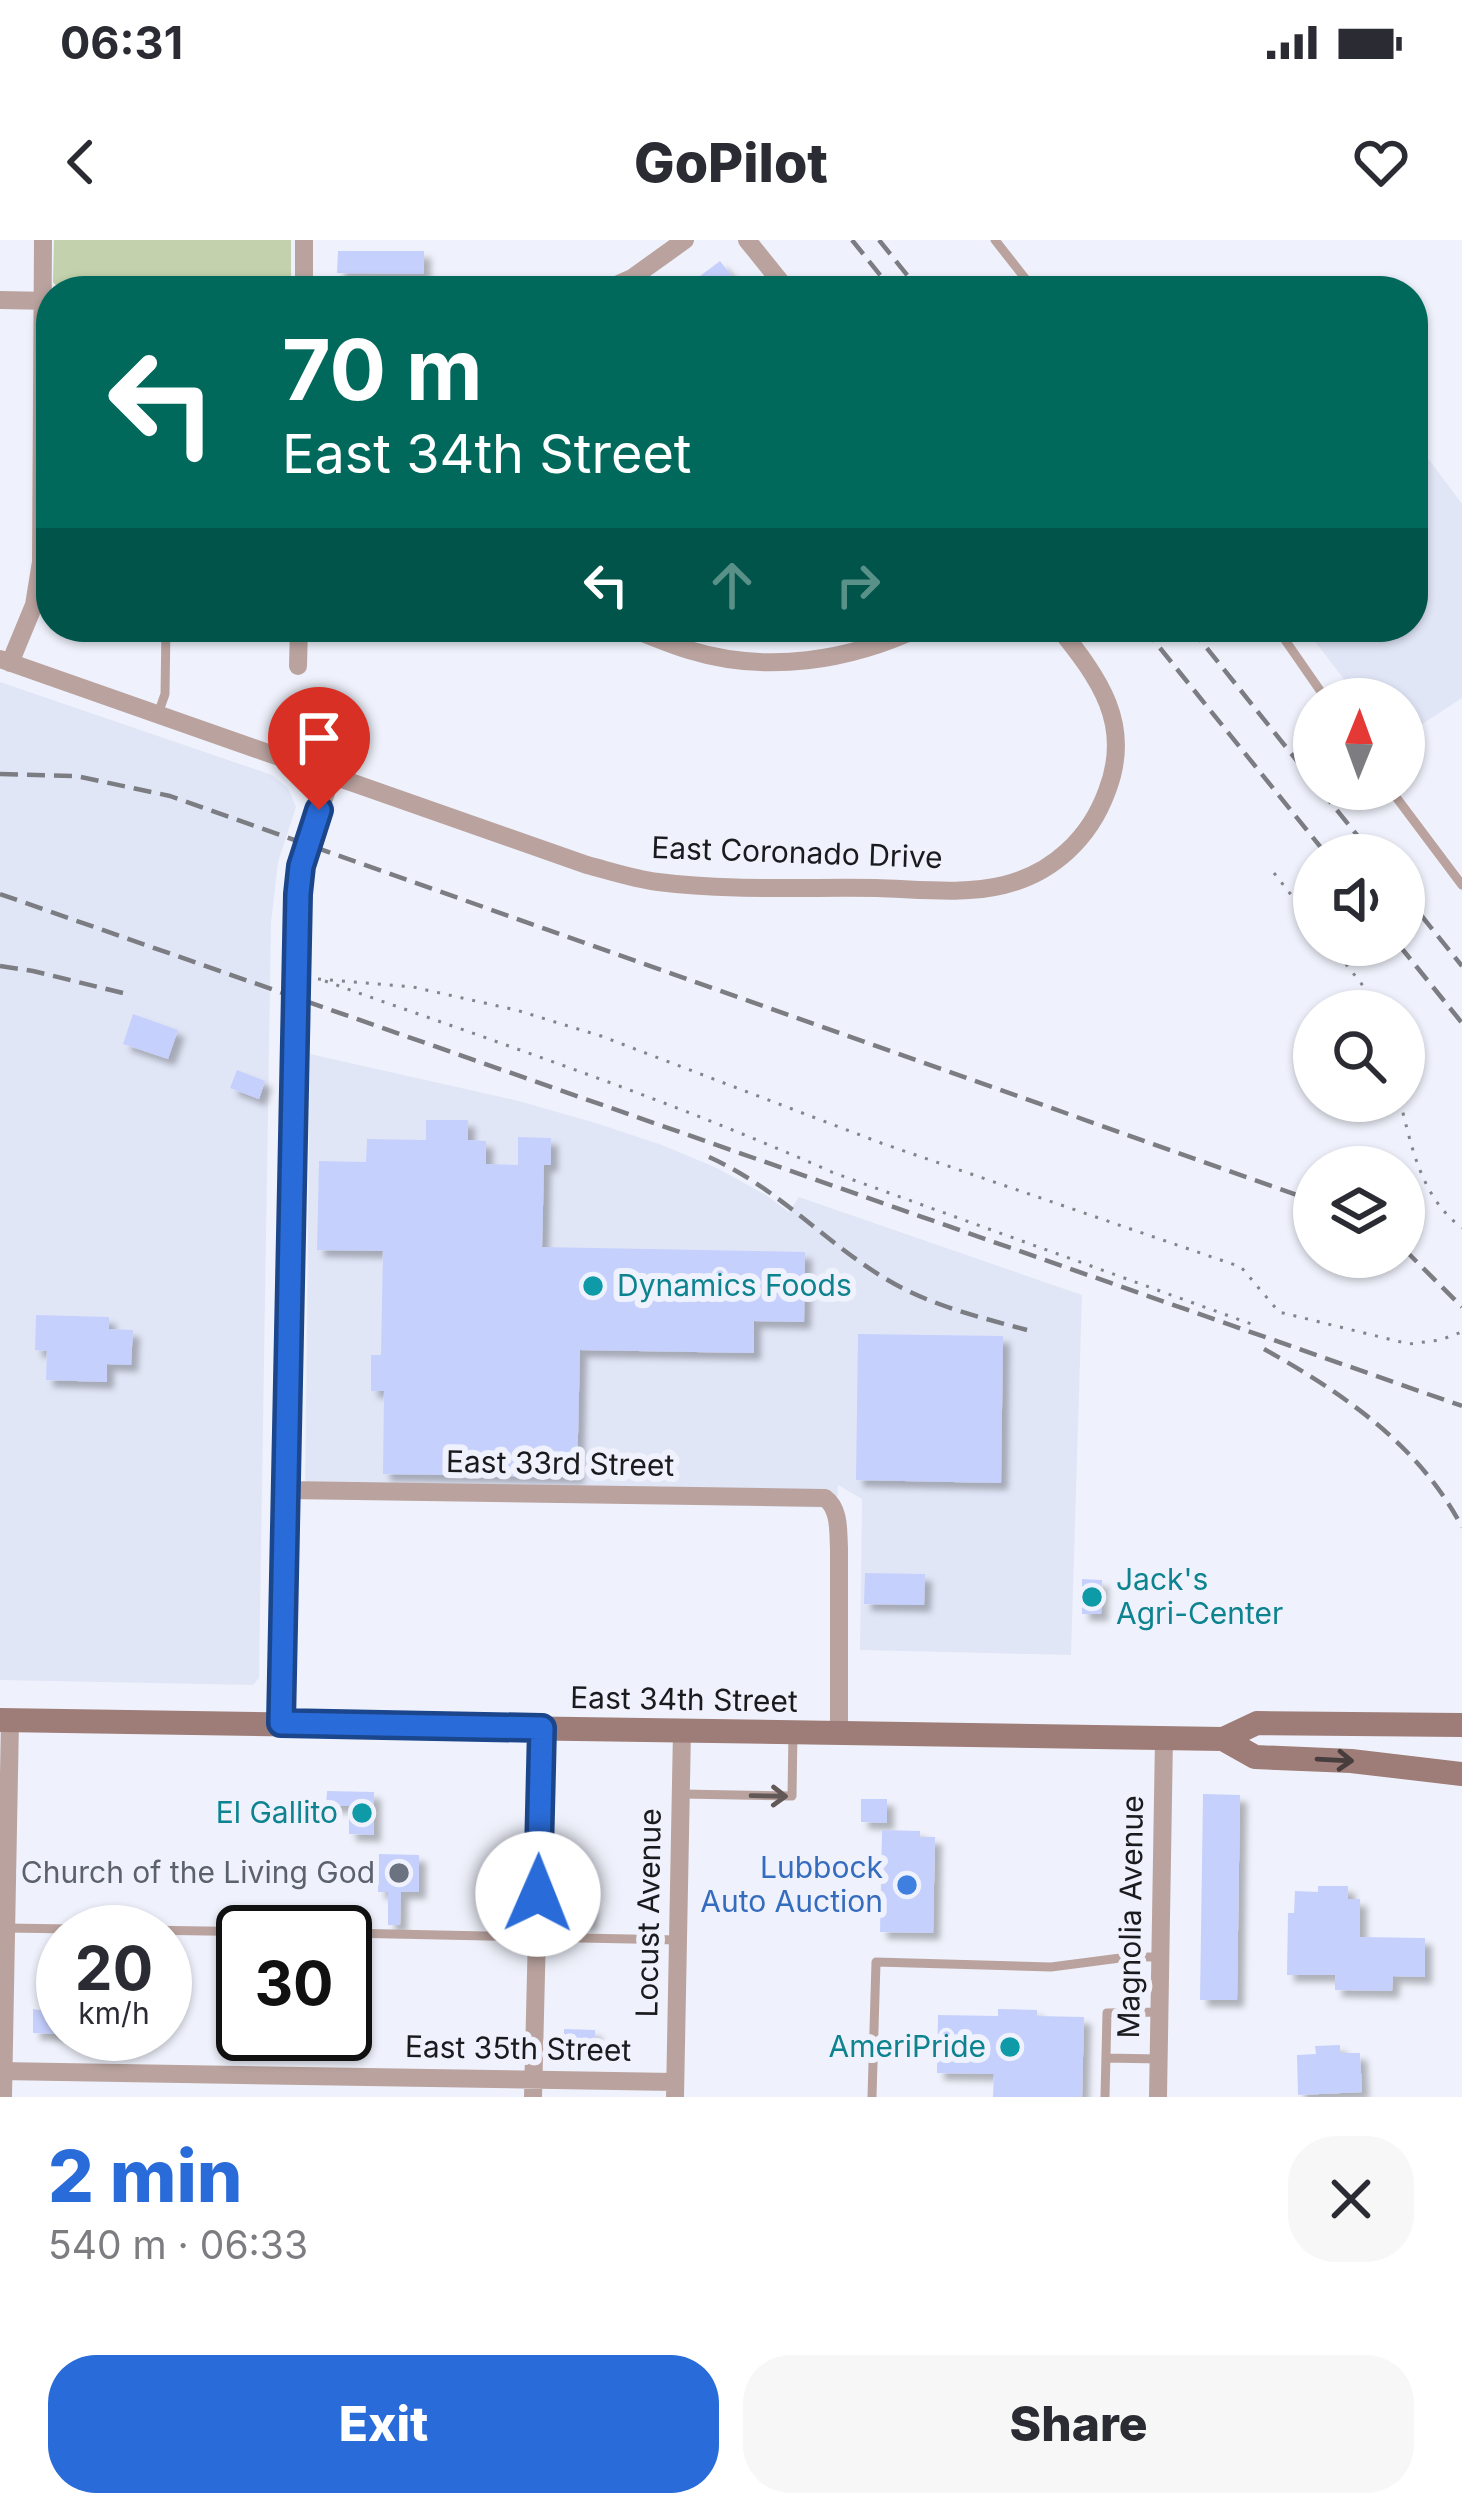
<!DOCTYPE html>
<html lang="en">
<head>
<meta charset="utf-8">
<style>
  body { margin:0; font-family:Inter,sans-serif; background:#f7f7f7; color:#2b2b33; height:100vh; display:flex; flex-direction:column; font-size:45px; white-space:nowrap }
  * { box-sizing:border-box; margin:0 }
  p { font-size:39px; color:#7c7c81 }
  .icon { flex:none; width:66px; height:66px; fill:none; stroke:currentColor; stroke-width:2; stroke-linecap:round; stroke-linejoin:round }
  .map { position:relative; height:1857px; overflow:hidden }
  .details { display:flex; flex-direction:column; background:#fff; flex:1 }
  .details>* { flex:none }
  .top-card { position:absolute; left:36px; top:36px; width:1392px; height:366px; border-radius:48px; box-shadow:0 3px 9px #0004; background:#00695c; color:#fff; overflow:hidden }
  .needle { width:78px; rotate:1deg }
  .buttons { position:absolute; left:1293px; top:438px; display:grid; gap:24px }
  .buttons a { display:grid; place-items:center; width:132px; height:132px; border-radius:50%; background:#fff; box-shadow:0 3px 9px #0004; font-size:60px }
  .speed { position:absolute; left:36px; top:1665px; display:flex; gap:24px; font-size:60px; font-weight:700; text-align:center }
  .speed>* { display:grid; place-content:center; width:156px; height:156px; border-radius:50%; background:#fff; box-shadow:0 3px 9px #0004; line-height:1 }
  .speed small { font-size:30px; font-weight:400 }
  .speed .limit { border:6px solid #111; border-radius:18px; background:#fff; color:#111 }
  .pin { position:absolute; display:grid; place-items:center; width:102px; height:102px; color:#fff; margin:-123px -51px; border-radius:50% 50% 50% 0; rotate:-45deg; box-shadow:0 0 12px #0007 }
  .pin .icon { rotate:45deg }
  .me { position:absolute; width:132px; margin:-66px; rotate:1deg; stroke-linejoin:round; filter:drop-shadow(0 0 9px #0008) }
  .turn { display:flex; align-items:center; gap:42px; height:252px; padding:0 48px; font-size:54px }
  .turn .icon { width:156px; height:156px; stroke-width:2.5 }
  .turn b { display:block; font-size:84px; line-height:102px }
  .lanes { display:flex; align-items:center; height:114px; padding:0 48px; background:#0003; justify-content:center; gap:60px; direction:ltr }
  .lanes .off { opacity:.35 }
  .round { display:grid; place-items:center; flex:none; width:126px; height:126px; border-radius:48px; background:#f7f7f7 }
  .overview { display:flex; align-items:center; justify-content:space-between; height:204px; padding:0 48px }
  h1 { font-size:72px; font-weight:800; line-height:90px; color:#296bd8 }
  .cta { display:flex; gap:24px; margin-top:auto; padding:24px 48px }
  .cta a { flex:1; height:138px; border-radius:48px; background:#296bd8; color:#fff; font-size:48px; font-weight:800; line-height:138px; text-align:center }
  .cta a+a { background:#f7f7f7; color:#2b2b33 }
  .status { display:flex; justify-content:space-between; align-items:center; height:84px; padding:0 60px; background:#fff; direction:ltr }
  .status svg { height:33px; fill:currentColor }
  header { display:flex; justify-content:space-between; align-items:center; height:156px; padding:0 48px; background:#fff; font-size:54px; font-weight:800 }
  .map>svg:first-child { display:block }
  .built { fill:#e1e6f7 }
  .green { fill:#c3d1ac }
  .building { fill:#c6d0fd; filter:url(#shadow) }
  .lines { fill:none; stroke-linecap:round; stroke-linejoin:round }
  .path { stroke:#83858b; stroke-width:3; stroke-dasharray:3 9; stroke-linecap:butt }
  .service { stroke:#baa39f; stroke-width:9 }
  .minor { stroke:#baa39f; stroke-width:18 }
  .secondary { stroke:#9e7c77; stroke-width:24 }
  .rail { stroke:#7b7d83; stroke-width:4.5; stroke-dasharray:18 9; stroke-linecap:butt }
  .oneway { stroke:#483d3d }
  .oneway2 { stroke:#625858 }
  .route-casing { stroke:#1b468c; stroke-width:30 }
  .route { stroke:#296bd8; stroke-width:21 }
  .culture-dot { fill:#0f9aa8; stroke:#eff2fc; stroke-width:4.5 }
  .worship-dot { fill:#6b7280; stroke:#eff2fc; stroke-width:4.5 }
  .shop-dot { fill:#3f7fe0; stroke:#eff2fc; stroke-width:4.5 }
  .labels { text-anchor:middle; stroke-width:12; stroke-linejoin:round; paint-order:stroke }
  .street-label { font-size:30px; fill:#1a1b1e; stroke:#eff2fc }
  .culture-label { font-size:30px; fill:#0d838f; stroke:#eff2fc; text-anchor:start }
  .shop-label { font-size:30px; fill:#366cbe; stroke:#eff2fc; text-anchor:end }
  .worship-label { font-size:30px; fill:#5b616d; stroke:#eff2fc; text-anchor:end }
</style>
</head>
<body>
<div class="status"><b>06:31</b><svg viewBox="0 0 49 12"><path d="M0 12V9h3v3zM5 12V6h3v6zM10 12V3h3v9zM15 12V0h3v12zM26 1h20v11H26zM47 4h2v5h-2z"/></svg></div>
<header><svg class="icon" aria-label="back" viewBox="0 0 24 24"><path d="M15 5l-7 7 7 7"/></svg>GoPilot<svg class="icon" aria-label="heart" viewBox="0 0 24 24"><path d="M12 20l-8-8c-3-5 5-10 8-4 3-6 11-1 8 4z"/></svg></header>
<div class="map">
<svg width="1462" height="1857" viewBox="0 0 1462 1857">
  <defs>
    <filter id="shadow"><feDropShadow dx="7" dy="7" stdDeviation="3" flood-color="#0004"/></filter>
  </defs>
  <rect width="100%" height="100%" fill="#eff2fc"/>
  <path class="built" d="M 1413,198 L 1462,264 L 1462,458 L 1404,496 L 1404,459 L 1359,459 L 1304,387 L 1413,387 Z
    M 0,442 L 272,535 L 288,548 L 296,567 L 278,622 L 271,683 L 259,1438 L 253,1445 L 0,1440 Z
    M 310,814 L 515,860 L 596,883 L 662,905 L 717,928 L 766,955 L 789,972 L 799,957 L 1082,1055 L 1071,1415 L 860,1410 L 862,1259 L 838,1245 L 837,1268 L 305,1256 Z"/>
  <path class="green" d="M 54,0 L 291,0 L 291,41 L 284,50 L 260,51 L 59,49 L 53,42 Z"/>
  <path class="building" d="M 338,11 L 424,11 L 424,34 L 337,33 Z
    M 720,21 L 744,51 L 706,51 L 696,39 Z
    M 133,774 L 178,790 L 168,819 L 123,804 Z
    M 237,830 L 265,841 L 259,859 L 230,848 Z
    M 426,880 L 468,880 L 468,900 L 486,901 L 486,924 L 518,925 L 518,897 L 551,898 L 551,925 L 544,925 L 542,1007 L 805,1012 L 804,1082 L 754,1081 L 754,1113 L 580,1110 L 577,1237 L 383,1234 L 384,1151 L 371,1151 L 371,1115 L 381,1115 L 383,1011 L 317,1010 L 319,921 L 366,922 L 367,899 L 426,900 Z
    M 36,1075 L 109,1077 L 109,1089 L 133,1090 L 131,1125 L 107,1124 L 107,1142 L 46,1140 L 47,1111 L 35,1110 Z
    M 858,1094 L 1003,1096 L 1001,1243 L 856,1240 Z
    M 865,1333 L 925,1334 L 924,1365 L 864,1364 Z
    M 1082,1339 L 1102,1340 L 1101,1374 L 1082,1374 Z
    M 327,1551 L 374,1552 L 374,1595 L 349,1594 L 349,1566 L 326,1566 Z
    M 1203,1554 L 1240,1555 L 1237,1760 L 1200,1760 Z
    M 861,1559 L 887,1559 L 887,1583 L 861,1582 Z
    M 882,1590 L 920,1591 L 920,1597 L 935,1597 L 933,1693 L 880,1692 Z
    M 379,1614 L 419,1615 L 419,1652 L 401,1652 L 400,1685 L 388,1685 L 388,1652 L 378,1652 Z
    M 1318,1646 L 1348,1646 L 1348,1659 L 1360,1659 L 1360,1697 L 1425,1698 L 1425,1737 L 1393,1736 L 1392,1751 L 1335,1750 L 1335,1735 L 1287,1735 L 1288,1673 L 1294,1673 L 1295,1651 L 1318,1652 Z
    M 561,1664 L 591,1664 L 590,1684 L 560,1683 Z
    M 33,1769 L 63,1774 L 63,1794 L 33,1793 Z
    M 998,1769 L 1037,1770 L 1037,1776 L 1084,1777 L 1082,1857 L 993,1857 L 994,1834 L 937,1833 L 938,1775 L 998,1776 Z
    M 564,1789 L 595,1790 L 595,1805 L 564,1804 Z
    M 1340,1805 L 1340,1813 L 1360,1813 L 1362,1852 L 1298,1855 L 1297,1815 L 1316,1814 L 1315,1806 Z"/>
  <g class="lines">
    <path class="path" d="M 1274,633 L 1314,684
      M 1331,705 L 1375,761 L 1377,771
      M 318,739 L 413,747 L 516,770 L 601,796 L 881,903 L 1241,1027 L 1279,1072 L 1409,1104 L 1440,1100 L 1462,1092
      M 325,741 C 496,802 668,859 834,933 L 1254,1085
      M 1400,861 C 1412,908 1421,957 1462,988"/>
    <path class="service" d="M 995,0 L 1035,51
      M 1276,387 L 1326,459
      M 158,474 L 165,454 L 166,387
      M 1390,549 L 1462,645
      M 682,1554 L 792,1556 L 793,1492
      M 6,1688 L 281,1692
      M 345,1693 L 679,1700
      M 1106,1818 L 1159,1819
      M 872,1857 L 876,1722 L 1051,1727 L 1128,1717 L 1161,1717
      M 1105,1857 L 1107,1773 L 1160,1772"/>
    <path class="minor" d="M 747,0 L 788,51
      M 304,51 L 304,0
      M 603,51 L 632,38 L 685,0
      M 0,60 L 51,61
      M 626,387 C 647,394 668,404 689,410 C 767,434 849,421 921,387
      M 0,419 L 587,625 C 610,631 634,639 658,642 C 730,651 804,647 876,648 C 917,649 964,655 1004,645 C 1053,633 1090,598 1107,551 C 1133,484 1099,438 1058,387
      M 10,423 L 34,365 L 41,322 L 43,0
      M 298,426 L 299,387
      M 286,1250 L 825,1258 C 840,1269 838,1291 839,1308 L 839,1493
      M 281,1483 L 298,654 L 307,604 L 333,534
      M 0,1831 L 675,1842
      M 3,1857 L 10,1480
      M 533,1857 L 542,1488
      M 675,1857 L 682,1490
      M 1158,1857 L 1164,1498"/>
    <path class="secondary" d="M 0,1480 L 1223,1499 L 1257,1483 L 1462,1485
      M 1223,1499 L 1255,1517 L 1351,1521 L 1462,1534"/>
    <path class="rail" d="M 852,0 L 893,51
      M 879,0 L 920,51
      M 1143,387 L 1327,615
      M 1190,387 L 1314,542
      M 0,534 L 76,536 L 170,556 L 1314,961
      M 1320,549 L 1373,615
      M 0,654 L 1462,1166
      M 1404,654 L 1462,726
      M 1399,705 L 1462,783
      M 0,726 L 33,731 L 131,755
      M 709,917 C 778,948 823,1001 886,1039 C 929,1065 979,1077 1027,1090
      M 1404,1009 L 1462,1067
      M 1264,1109 C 1343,1153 1419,1205 1462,1287"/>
  </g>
  <defs><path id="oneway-shaft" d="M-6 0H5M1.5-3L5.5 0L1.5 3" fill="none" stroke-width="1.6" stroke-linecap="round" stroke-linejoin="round" transform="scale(3)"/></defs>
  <use class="oneway" href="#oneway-shaft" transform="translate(1335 1520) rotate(3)"/>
  <use class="oneway2" href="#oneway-shaft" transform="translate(769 1556) rotate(1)"/>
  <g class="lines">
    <g class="route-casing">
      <path id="route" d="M 319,570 L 301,626 L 298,654 L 281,1483 L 542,1488 L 538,1654"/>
    </g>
    <use href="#route" class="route"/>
  </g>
  <g class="culture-dot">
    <circle cx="593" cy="1046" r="12"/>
    <circle cx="1092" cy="1357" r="12"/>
    <circle cx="362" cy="1573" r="12"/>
    <circle cx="1010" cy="1807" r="12"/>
  </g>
  <circle class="worship-dot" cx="399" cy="1633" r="12"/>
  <circle class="shop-dot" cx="907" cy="1645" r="12"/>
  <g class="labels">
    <g class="street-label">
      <text transform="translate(797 613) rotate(2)" y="10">East Coronado Drive</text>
      <text transform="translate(560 1224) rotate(1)" y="10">East 33rd Street</text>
      <text transform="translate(684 1460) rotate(1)" y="10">East 34th Street</text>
      <text transform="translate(649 1673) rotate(-89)" y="10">Locust Avenue</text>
      <text transform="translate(1131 1677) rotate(-89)" y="10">Magnolia Avenue</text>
      <text transform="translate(518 1809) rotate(1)" y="10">East 35th Street</text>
    </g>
    <g class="culture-label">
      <text x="617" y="1056">Dynamics Foods</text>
      <text x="1116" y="1350">Jack's<tspan x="1116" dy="34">Agri-Center</tspan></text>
      <text x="338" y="1583" text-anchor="end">El Gallito</text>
      <text x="986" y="1817" text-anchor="end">AmeriPride</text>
    </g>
    <g class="shop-label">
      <text x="883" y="1638">Lubbock<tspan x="883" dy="34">Auto Auction</tspan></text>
    </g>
    <g class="worship-label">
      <text x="375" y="1643">Church of the Living God</text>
    </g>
  </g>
</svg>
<div class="buttons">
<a><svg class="needle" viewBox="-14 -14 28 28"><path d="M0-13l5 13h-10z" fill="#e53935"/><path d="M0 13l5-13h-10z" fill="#7c7c81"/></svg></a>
<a><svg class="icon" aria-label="sound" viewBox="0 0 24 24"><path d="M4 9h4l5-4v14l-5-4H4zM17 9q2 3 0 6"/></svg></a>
<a><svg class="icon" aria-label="search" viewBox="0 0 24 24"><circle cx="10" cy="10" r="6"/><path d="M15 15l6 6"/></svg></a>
<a><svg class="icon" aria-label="layers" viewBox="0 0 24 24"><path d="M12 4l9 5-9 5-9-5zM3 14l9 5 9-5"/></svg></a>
</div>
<div class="speed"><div>20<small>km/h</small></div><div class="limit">30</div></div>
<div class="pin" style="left:319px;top:570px;background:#d93025"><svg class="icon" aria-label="arrive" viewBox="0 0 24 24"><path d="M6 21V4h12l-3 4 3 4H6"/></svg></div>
<svg class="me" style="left:538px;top:1654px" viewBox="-20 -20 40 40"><circle r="19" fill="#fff"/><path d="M0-13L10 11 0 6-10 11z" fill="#296bd8"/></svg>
<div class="top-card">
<div class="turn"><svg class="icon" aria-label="left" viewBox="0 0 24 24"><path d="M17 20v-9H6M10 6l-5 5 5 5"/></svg><div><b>70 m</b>East 34th Street</div></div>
<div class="lanes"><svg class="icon" aria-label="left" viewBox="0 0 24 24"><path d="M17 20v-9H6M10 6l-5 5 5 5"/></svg><svg class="icon off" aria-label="ahead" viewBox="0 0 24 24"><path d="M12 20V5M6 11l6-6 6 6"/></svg><svg class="icon off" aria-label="right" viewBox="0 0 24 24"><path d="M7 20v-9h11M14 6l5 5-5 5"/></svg></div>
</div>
</div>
<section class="details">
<div class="overview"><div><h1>2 min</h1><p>540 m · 06:33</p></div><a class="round"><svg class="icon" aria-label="close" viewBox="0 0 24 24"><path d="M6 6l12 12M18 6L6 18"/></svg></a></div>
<div class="cta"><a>Exit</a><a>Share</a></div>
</section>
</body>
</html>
